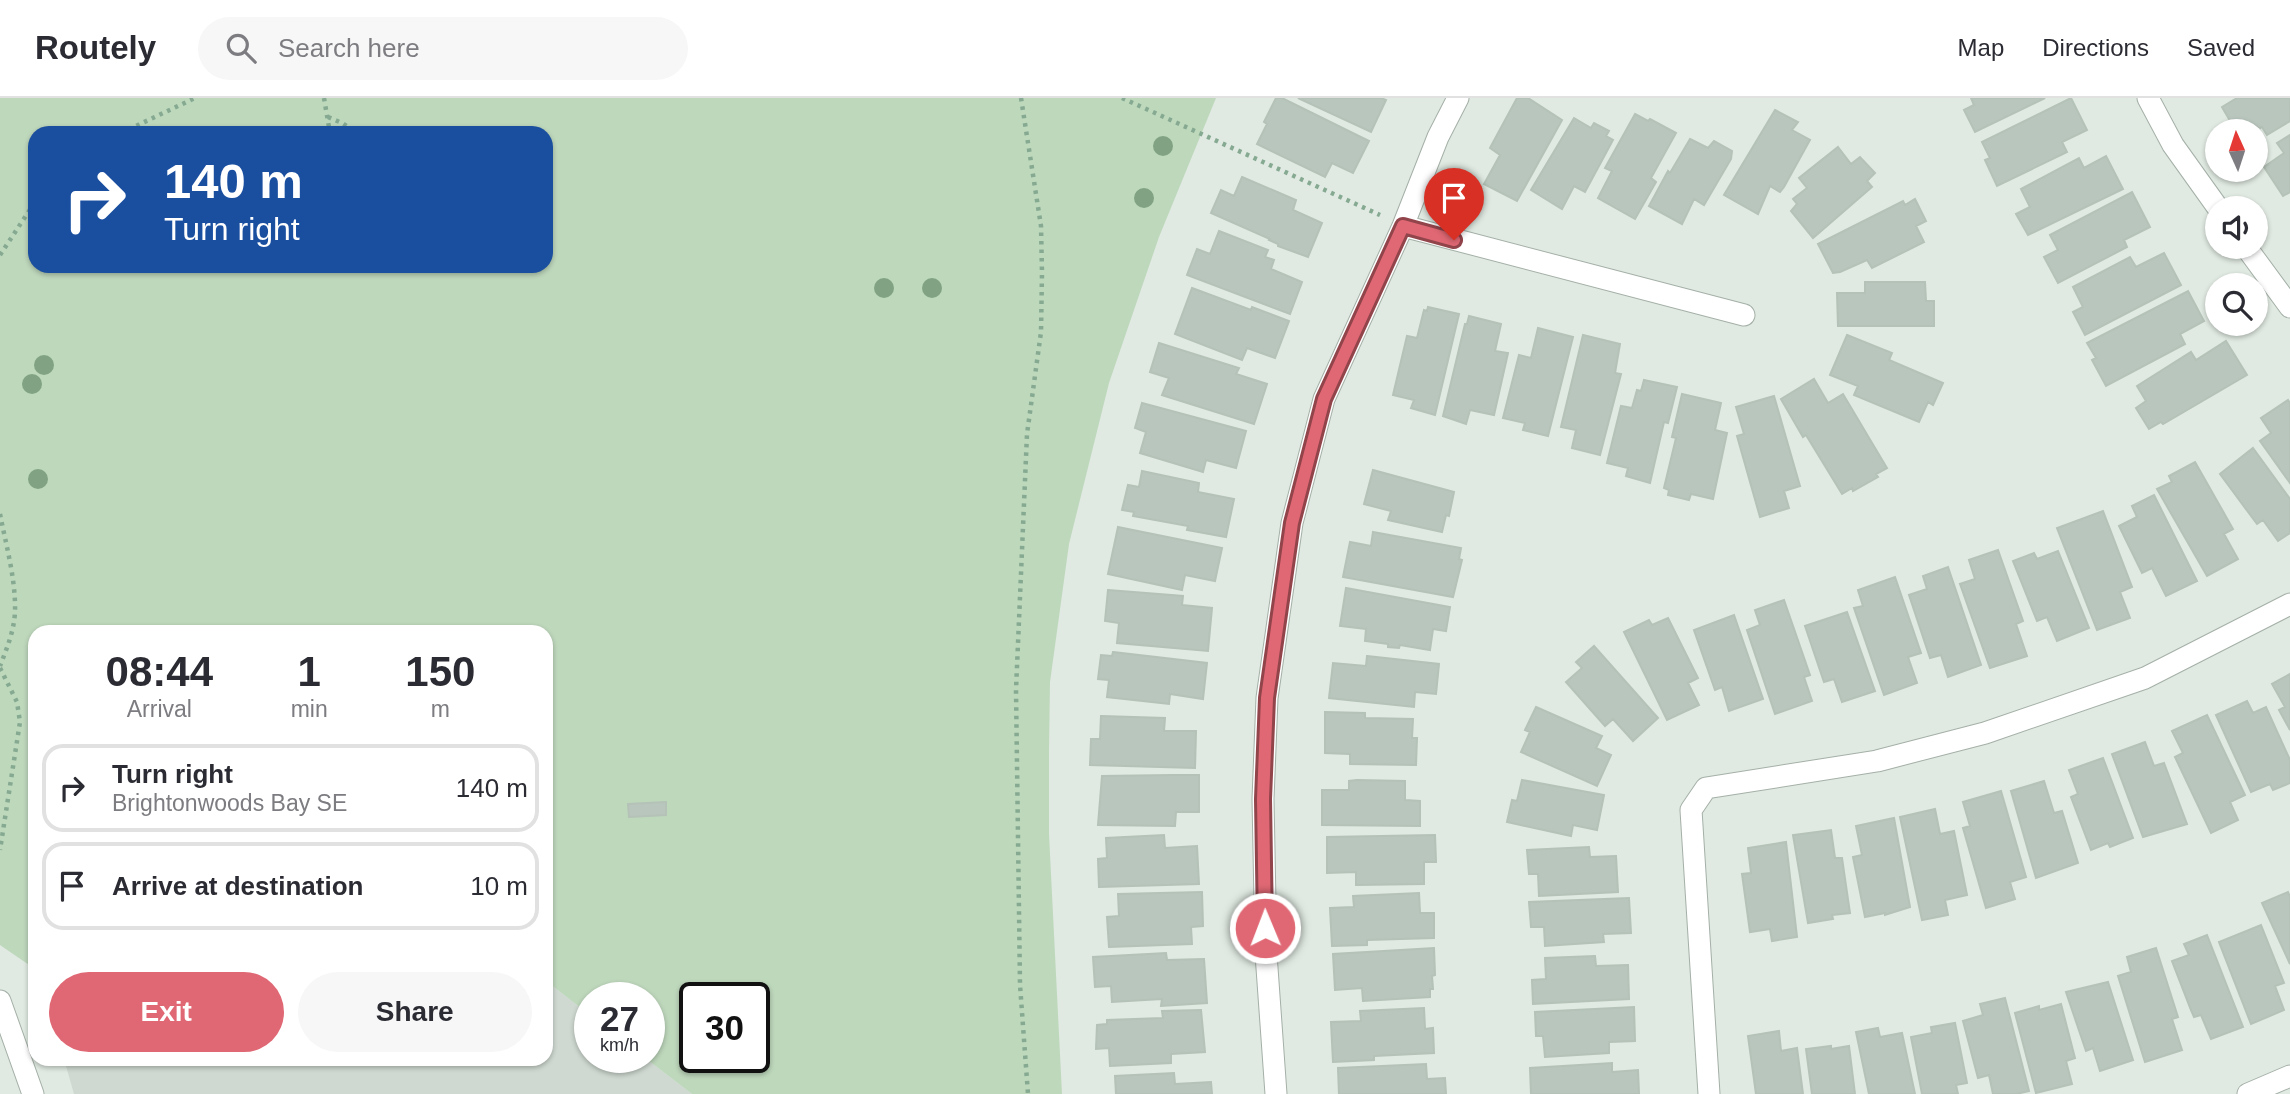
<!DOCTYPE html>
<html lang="en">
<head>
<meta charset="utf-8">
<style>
  body { margin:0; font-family:Helvetica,sans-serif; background:#f7f7f7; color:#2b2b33; height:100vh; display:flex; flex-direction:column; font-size:26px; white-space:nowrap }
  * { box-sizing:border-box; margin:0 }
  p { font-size:23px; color:#7c7c81 }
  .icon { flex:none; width:38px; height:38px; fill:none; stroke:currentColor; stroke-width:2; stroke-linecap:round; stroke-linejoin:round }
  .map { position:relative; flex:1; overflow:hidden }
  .drawer { position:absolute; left:28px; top:527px; width:525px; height:441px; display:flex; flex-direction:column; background:#fff; border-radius:21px; box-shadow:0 2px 5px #0004 }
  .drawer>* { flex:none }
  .hud { position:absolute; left:28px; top:28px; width:525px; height:147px; border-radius:21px; box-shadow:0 2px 5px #0004; background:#1a4fa0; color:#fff; overflow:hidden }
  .needle { width:46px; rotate:357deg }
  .fabs { position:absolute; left:2205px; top:21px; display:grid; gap:14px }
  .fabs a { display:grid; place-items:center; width:63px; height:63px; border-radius:50%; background:#fff; box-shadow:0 2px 5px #0004; font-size:35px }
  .speed { position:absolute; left:574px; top:884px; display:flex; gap:14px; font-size:35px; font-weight:700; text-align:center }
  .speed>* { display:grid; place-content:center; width:91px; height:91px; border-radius:50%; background:#fff; box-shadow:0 2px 5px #0004; line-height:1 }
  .speed small { font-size:18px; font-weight:400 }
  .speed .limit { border:4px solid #111; border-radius:10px; background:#fff; color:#111 }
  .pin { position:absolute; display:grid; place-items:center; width:60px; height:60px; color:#fff; margin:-72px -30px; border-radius:50% 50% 50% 0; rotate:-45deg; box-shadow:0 0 7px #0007 }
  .pin .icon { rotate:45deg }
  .me { position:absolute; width:77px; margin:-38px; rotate:359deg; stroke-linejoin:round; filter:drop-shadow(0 0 5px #0008) }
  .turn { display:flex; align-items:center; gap:24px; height:147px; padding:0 21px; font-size:32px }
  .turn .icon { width:91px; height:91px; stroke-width:2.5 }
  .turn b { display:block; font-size:49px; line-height:60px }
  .eta { display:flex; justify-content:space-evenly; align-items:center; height:119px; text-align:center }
  .eta b { font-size:42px; font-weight:700; line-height:49px }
  .button { display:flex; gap:14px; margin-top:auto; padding:14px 21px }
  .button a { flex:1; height:80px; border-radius:42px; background:#e06874; color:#fff; font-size:28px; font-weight:700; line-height:80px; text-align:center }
  .button a+a { background:#f7f7f7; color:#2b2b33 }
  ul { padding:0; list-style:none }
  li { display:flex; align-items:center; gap:21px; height:88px; margin:0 14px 10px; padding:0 7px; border:4px solid #e1e1e2; border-radius:21px }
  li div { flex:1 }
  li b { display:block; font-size:26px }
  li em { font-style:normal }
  header { display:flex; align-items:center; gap:42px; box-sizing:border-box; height:98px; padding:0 35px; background:#fff; border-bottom:2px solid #e1e1e2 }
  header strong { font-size:33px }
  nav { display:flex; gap:38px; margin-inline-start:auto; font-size:24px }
  .search { width:490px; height:63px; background:#f7f7f7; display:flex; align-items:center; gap:18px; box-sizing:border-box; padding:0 24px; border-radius:38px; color:#7c7c81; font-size:26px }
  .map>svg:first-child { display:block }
  .built { fill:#cfd9d1 }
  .green { fill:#bed8bc; fill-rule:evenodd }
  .building { fill:#b9c6bd; stroke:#b4c2b7; stroke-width:2 }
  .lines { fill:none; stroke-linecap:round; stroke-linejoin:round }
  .street-casing { stroke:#a4b0a7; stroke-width:23 }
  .path { stroke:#85a991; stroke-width:4.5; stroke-dasharray:3.5 5; stroke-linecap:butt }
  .street { stroke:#fff; stroke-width:21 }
  .tree { fill:#81a383 }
  .route-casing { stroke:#92444b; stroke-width:18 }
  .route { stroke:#e06874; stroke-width:12 }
</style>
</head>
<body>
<header>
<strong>Routely</strong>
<div class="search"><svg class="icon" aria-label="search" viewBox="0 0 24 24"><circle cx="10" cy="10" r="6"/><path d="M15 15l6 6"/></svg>Search here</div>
<nav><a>Map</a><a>Directions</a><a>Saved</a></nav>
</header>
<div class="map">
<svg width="2290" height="996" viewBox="0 0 2290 996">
  <rect width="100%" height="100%" fill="#e0e9e2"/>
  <path class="built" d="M 546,883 L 590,917 L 590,959 L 644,959 L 692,996 L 74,996 L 64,961 L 546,961 Z"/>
  <path class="green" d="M 0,0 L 1216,0 L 1159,139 L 1109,285 L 1069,446 L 1050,584 L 1049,653 L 1049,736 L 1062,996 L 692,996 L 644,959 L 649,959 L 649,900 L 590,900 L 590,917 L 546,883 L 546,534 L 35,534 L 35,871 L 0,847 ZM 35,35 L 546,35 L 546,168 L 35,168 ZM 695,900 L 754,900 L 754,959 L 695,959 Z"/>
  <path class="building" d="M 1276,0 L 1282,0 L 1369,43 L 1353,75 L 1332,65 L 1325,79 L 1257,46 L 1267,26 L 1264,24 Z
    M 1298,0 L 1381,0 L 1386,2 L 1371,34 Z
    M 1517,0 L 1528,0 L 1562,22 L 1517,103 L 1484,86 L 1500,57 L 1490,50 Z
    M 1971,0 L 2045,0 L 1975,34 L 1964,12 L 1974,7 Z
    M 2071,0 L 2087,32 L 2062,44 L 2067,54 L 1997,88 L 1985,62 L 1990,60 L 1982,44 Z
    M 2237,0 L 2290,0 L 2290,23 L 2267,37 L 2262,29 L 2254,33 L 2236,33 L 2222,9 Z
    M 1775,12 L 1798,24 L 1792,32 L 1810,42 L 1784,89 L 1780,94 L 1770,88 L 1758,116 L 1724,97 Z
    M 1635,16 L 1648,23 L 1650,21 L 1676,35 L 1651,80 L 1656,84 L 1635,121 L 1598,100 L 1612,73 L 1605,70 Z
    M 1574,20 L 1591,30 L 1594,25 L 1609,33 L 1606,38 L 1613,42 L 1585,94 L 1574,88 L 1562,111 L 1531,92 Z
    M 2290,37 L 2290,94 L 2283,98 L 2264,69 L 2284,55 L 2277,45 Z
    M 1690,41 L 1708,50 L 1714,43 L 1732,53 L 1731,61 L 1704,107 L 1694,101 L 1682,126 L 1649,108 L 1668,73 L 1670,75 Z
    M 1838,49 L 1851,66 L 1860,59 L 1875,75 L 1867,83 L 1872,89 L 1813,140 L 1791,113 L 1797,106 L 1793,101 L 1807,90 L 1799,80 Z
    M 2106,58 L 2123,91 L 2028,137 L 2016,116 L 2030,109 L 2021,91 L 2079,60 L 2084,70 Z
    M 1242,79 L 1296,102 L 1293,112 L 1322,125 L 1308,159 L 1278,148 L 1278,146 L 1269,142 L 1270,141 L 1211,115 L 1221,92 L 1234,98 Z
    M 2132,94 L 2150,129 L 2124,142 L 2127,149 L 2058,185 L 2044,159 L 2058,152 L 2050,137 Z
    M 1915,101 L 1926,123 L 1916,128 L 1924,144 L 1872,170 L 1867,162 L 1840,174 L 1833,175 L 1818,146 L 1903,103 L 1905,107 Z
    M 1219,133 L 1268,152 L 1265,159 L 1274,162 L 1271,171 L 1302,184 L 1290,216 L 1187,177 L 1197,151 L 1210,156 Z
    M 2164,155 L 2181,187 L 2085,237 L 2073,214 L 2083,209 L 2073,189 L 2130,159 L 2136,169 Z
    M 1865,184 L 1925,184 L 1926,203 L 1934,203 L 1934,228 L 1838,228 L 1837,195 L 1865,195 Z
    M 1192,190 L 1251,212 L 1252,209 L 1289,223 L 1275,260 L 1247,250 L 1242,262 L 1175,236 Z
    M 2188,193 L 2204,223 L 2180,236 L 2185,246 L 2106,288 L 2092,262 L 2096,260 L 2087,245 Z
    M 1428,209 L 1459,216 L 1435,317 L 1411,310 L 1414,302 L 1393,297 L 1407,238 L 1417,240 L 1424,212 L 1427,213 Z
    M 1469,218 L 1501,226 L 1495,253 L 1508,255 L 1494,317 L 1470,312 L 1466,326 L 1443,318 L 1465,226 L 1467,226 Z
    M 1538,230 L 1573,239 L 1548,338 L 1523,332 L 1525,325 L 1503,320 L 1519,257 L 1531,260 Z
    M 1583,237 L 1620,246 L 1615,275 L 1621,276 L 1600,357 L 1572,350 L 1576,332 L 1561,329 Z
    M 1847,237 L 1892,255 L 1889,262 L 1943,285 L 1933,307 L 1928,304 L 1919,324 L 1854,297 L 1858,288 L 1830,277 Z
    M 2226,243 L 2247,277 L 2163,326 L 2161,324 L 2149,331 L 2136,310 L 2146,303 L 2137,288 L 2191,254 L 2196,262 Z
    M 1159,245 L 1239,270 L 1236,276 L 1267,286 L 1254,326 L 1162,297 L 1169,280 L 1150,274 Z
    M 1814,281 L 1828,305 L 1843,296 L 1887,370 L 1876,376 L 1878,379 L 1853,393 L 1852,390 L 1842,396 L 1806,337 L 1803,339 L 1781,301 Z
    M 1644,282 L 1677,289 L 1668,325 L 1664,324 L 1650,385 L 1626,378 L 1628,370 L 1607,365 L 1621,308 L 1632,310 L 1637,292 L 1641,293 Z
    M 1682,296 L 1721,305 L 1715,332 L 1727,335 L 1713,401 L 1691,396 L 1689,402 L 1668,397 L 1669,392 L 1664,390 L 1676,340 L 1672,339 Z
    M 1774,298 L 1800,388 L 1784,393 L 1789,410 L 1760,419 L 1737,338 L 1744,336 L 1736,309 Z
    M 2288,302 L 2290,305 L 2290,385 L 2260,343 L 2271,335 L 2261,320 Z
    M 1142,305 L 1246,333 L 1236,370 L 1206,362 L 1203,374 L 1140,355 L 1146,334 L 1135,330 Z
    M 2253,350 L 2290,401 L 2290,435 L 2278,443 L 2263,422 L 2257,426 L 2220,376 Z
    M 2195,364 L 2233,431 L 2224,436 L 2238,461 L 2207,478 L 2157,391 L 2172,384 L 2169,378 Z
    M 1373,372 L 1454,394 L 1449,418 L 1446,417 L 1442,434 L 1388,422 L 1391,413 L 1364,406 Z
    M 1142,373 L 1199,385 L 1198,394 L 1234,401 L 1226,439 L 1187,432 L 1188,428 L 1133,418 L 1134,414 L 1122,412 L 1128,387 L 1139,389 Z
    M 2154,397 L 2197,483 L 2166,498 L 2152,470 L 2142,475 L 2119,428 L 2137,419 L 2132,408 Z
    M 2103,413 L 2132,489 L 2120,494 L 2130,520 L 2097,532 L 2057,430 Z
    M 1118,429 L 1222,450 L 1215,483 L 1185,477 L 1182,492 L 1108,476 Z
    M 1373,434 L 1461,450 L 1459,461 L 1462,462 L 1453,499 L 1343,479 L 1350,444 L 1371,448 Z
    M 1998,452 L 2023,523 L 2016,526 L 2027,558 L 1990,570 L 1960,486 L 1975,481 L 1969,462 Z
    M 2058,453 L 2089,530 L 2057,543 L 2047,519 L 2037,523 L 2013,463 L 2034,455 L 2037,461 Z
    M 1948,469 L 1981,567 L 1948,579 L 1941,557 L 1930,560 L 1909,497 L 1927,491 L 1923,478 Z
    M 1895,479 L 1921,555 L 1908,559 L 1917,585 L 1884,597 L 1854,510 L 1863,508 L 1858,492 Z
    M 1346,490 L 1450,509 L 1446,533 L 1433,531 L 1430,552 L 1400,547 L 1399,550 L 1388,549 L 1388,546 L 1365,543 L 1366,531 L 1340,528 Z
    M 1108,492 L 1183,498 L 1182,507 L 1212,510 L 1208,553 L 1117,545 L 1119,525 L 1105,523 Z
    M 1784,502 L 1810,577 L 1804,579 L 1812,603 L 1775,616 L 1747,532 L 1760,527 L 1755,512 Z
    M 1847,514 L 1875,593 L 1842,604 L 1834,581 L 1824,584 L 1805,528 Z
    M 1734,517 L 1763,601 L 1729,613 L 1722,589 L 1715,592 L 1694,532 Z
    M 1668,520 L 1698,580 L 1688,585 L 1699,607 L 1667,622 L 1624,534 L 1649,522 L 1652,527 Z
    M 1594,548 L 1658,620 L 1633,643 L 1613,621 L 1605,628 L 1566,584 L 1582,570 L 1576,564 Z
    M 1113,554 L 1207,565 L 1203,601 L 1170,596 L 1169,606 L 1107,599 L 1109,582 L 1098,581 L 1101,557 L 1112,558 Z
    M 1367,558 L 1439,566 L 1436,596 L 1415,594 L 1414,609 L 1329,600 L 1333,565 L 1366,568 Z
    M 2290,576 L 2290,632 L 2279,612 L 2285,609 L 2272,586 Z
    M 2247,603 L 2253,615 L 2266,609 L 2290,662 L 2290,685 L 2273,692 L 2270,686 L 2251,694 L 2216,617 Z
    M 1536,609 L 1602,638 L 1596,650 L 1611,657 L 1597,688 L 1521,654 L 1530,634 L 1525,632 Z
    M 1325,614 L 1365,615 L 1365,620 L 1413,621 L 1412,640 L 1417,640 L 1416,667 L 1350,666 L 1350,656 L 1325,655 Z
    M 2207,617 L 2245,697 L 2230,704 L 2238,722 L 2211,735 L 2175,659 L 2183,655 L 2172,633 Z
    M 1101,618 L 1165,620 L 1164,633 L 1196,633 L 1195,670 L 1090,667 L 1091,641 L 1100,641 Z
    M 2145,644 L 2154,668 L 2164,665 L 2187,726 L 2143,739 L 2112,656 Z
    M 2103,660 L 2133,740 L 2110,749 L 2108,745 L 2091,752 L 2071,699 L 2078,696 L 2069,672 Z
    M 1173,677 L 1199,677 L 1199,714 L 1176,714 L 1175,728 L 1098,727 L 1102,678 Z
    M 1357,682 L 1405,683 L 1405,702 L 1420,703 L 1420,728 L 1322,727 L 1322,692 L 1349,692 L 1349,683 Z
    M 1522,682 L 1604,697 L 1597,732 L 1573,727 L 1571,738 L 1507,724 L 1512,702 L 1517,703 Z
    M 2044,683 L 2054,715 L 2062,713 L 2078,765 L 2036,780 L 2011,693 Z
    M 2001,693 L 2026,779 L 2010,784 L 2015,801 L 1986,810 L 1963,730 L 1970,728 L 1963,704 Z
    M 666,704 L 666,717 L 629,719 L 628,706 Z
    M 1935,711 L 1940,736 L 1954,733 L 1967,797 L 1945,802 L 1948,817 L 1922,822 L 1900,719 Z
    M 1894,720 L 1910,809 L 1885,817 L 1885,815 L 1865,819 L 1853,759 L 1862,757 L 1856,728 Z
    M 1831,732 L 1835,760 L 1842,760 L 1850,815 L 1832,817 L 1833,821 L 1808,825 L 1793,737 Z
    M 1164,737 L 1165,750 L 1197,748 L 1199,786 L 1099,789 L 1098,761 L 1107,760 L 1106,740 Z
    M 1435,737 L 1436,764 L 1424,764 L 1424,786 L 1356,787 L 1356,774 L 1327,775 L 1327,739 Z
    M 1786,744 L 1797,839 L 1772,843 L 1770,831 L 1750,834 L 1742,776 L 1751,775 L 1748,750 Z
    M 1589,749 L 1590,759 L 1616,758 L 1618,794 L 1539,798 L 1538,776 L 1529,776 L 1527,752 Z
    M 1202,794 L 1203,828 L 1191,829 L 1192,846 L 1109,849 L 1107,819 L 1119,818 L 1118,796 Z
    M 2288,794 L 2290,799 L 2290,866 L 2262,805 Z
    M 1419,795 L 1420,815 L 1434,815 L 1434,840 L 1367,842 L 1367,847 L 1332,848 L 1330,810 L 1354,809 L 1353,798 Z
    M 1629,800 L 1631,835 L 1603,836 L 1604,844 L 1545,848 L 1544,829 L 1531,829 L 1529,804 Z
    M 2261,827 L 2284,885 L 2275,888 L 2284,912 L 2251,926 L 2219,844 Z
    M 2207,837 L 2243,929 L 2211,941 L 2201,917 L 2194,919 L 2191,912 L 2172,863 L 2189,857 L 2184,846 Z
    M 1434,850 L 1435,877 L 1432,878 L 1433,891 L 1430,891 L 1430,899 L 1363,903 L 1362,890 L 1335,892 L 1333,856 Z
    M 2156,850 L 2178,919 L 2172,921 L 2182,952 L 2145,964 L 2118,878 L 2131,874 L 2127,859 Z
    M 1166,855 L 1167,862 L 1204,861 L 1207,905 L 1161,908 L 1162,901 L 1112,904 L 1111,888 L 1095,889 L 1093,859 Z
    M 1595,858 L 1596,868 L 1628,867 L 1629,901 L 1533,906 L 1532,882 L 1546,881 L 1545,860 Z
    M 2108,884 L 2133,962 L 2100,973 L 2093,950 L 2086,953 L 2066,894 Z
    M 2005,900 L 2029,993 L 2016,996 L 1993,996 L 1989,977 L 1978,980 L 1963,923 L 1983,917 L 1980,906 Z
    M 2061,906 L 2075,960 L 2066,963 L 2072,986 L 2036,995 L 2015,915 L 2039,908 L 2039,912 Z
    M 1634,909 L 1635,943 L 1609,944 L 1609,955 L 1545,959 L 1543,938 L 1536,938 L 1535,914 Z
    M 1424,910 L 1425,931 L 1433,930 L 1434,955 L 1374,958 L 1374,962 L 1333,964 L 1331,924 L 1361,923 L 1360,913 Z
    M 1201,912 L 1205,954 L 1171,956 L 1171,965 L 1110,968 L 1109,950 L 1096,951 L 1097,927 L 1107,926 L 1107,922 L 1163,920 L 1162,913 Z
    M 1955,925 L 1967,985 L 1956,987 L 1958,996 L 1922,996 L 1911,939 L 1932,935 L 1931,929 Z
    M 1878,930 L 1880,939 L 1902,935 L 1915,996 L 1869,996 L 1856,934 Z
    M 1779,933 L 1781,953 L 1797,950 L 1803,996 L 1756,996 L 1748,938 Z
    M 1831,948 L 1831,951 L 1849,948 L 1855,996 L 1812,996 L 1806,951 Z
    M 1612,965 L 1612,974 L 1638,972 L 1639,996 L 1531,996 L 1530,970 Z
    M 1426,966 L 1427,981 L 1445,980 L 1446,996 L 1339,996 L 1338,970 Z
    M 1174,975 L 1175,986 L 1211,984 L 1212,996 L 1116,996 L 1115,978 Z"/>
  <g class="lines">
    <g class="street-casing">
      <path id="street" d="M 2148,0 L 2173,47 L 2218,110
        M 1403,128 L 1744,217
        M 2246,149 L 2290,209
        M 0,903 L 33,996
        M 1276,996 L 1266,856 L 1263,701 L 1267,600 L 1292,425 L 1324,301 L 1403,128 L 1438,39 L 1458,0
        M 1709,996 L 1691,712 L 1706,690 L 1877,663 L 1985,635 L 2145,580 L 2290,506
        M 2248,996 L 2290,978"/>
    </g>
    <path class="path" d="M 324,0 L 330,35
      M 1021,0 L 1041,128 L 1042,175 L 1041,234 L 1027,336 L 1016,592 L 1020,887 L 1028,996
      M 1122,0 L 1380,117
      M 328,19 L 342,25 L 357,35
      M 121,35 L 195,0
      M 0,157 L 35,104
      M 0,416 C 6,447 16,482 15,514 C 14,533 7,550 0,568
      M 0,570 L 17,604 L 20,624 L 0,752"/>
    <use href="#street" class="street"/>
  </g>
  <g class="tree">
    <circle cx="1163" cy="48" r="10"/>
    <circle cx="1144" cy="100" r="10"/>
    <circle cx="884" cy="190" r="10"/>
    <circle cx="932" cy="190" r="10"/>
    <circle cx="44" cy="267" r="10"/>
    <circle cx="32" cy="286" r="10"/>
    <circle cx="38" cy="381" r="10"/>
  </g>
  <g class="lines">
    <g class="route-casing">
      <path id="route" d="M 1265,830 L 1263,701 L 1267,600 L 1292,425 L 1324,301 L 1403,128 L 1454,142"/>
    </g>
    <use href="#route" class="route"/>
  </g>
</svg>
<div class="fabs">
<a><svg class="needle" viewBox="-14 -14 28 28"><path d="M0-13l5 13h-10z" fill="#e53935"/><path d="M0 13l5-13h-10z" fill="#7c7c81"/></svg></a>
<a><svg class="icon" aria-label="sound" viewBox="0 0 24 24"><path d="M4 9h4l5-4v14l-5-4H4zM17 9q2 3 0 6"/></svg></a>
<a><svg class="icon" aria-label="search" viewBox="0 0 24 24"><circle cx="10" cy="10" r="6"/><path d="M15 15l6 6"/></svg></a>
</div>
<div class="speed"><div>27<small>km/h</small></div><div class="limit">30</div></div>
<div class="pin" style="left:1454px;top:142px;background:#d93025"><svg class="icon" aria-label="arrive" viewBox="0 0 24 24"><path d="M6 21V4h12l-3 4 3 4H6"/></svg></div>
<svg class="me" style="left:1265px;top:830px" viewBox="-20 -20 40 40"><circle r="17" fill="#e06874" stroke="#fff" stroke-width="3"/><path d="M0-11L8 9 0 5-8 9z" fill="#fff"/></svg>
<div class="hud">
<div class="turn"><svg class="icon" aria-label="right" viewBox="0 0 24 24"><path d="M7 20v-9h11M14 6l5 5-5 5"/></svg><div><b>140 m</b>Turn right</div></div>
</div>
<section class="drawer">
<div class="eta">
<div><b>08:44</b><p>Arrival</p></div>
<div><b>1</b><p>min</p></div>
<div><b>150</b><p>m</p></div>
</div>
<ul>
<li><svg class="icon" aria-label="right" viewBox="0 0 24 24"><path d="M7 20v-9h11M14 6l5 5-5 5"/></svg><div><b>Turn right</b><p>Brightonwoods Bay SE</p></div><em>140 m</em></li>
<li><svg class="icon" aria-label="arrive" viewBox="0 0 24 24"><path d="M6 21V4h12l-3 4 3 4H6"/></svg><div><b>Arrive at destination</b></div><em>10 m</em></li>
</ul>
<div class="button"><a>Exit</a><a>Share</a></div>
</section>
</div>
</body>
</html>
